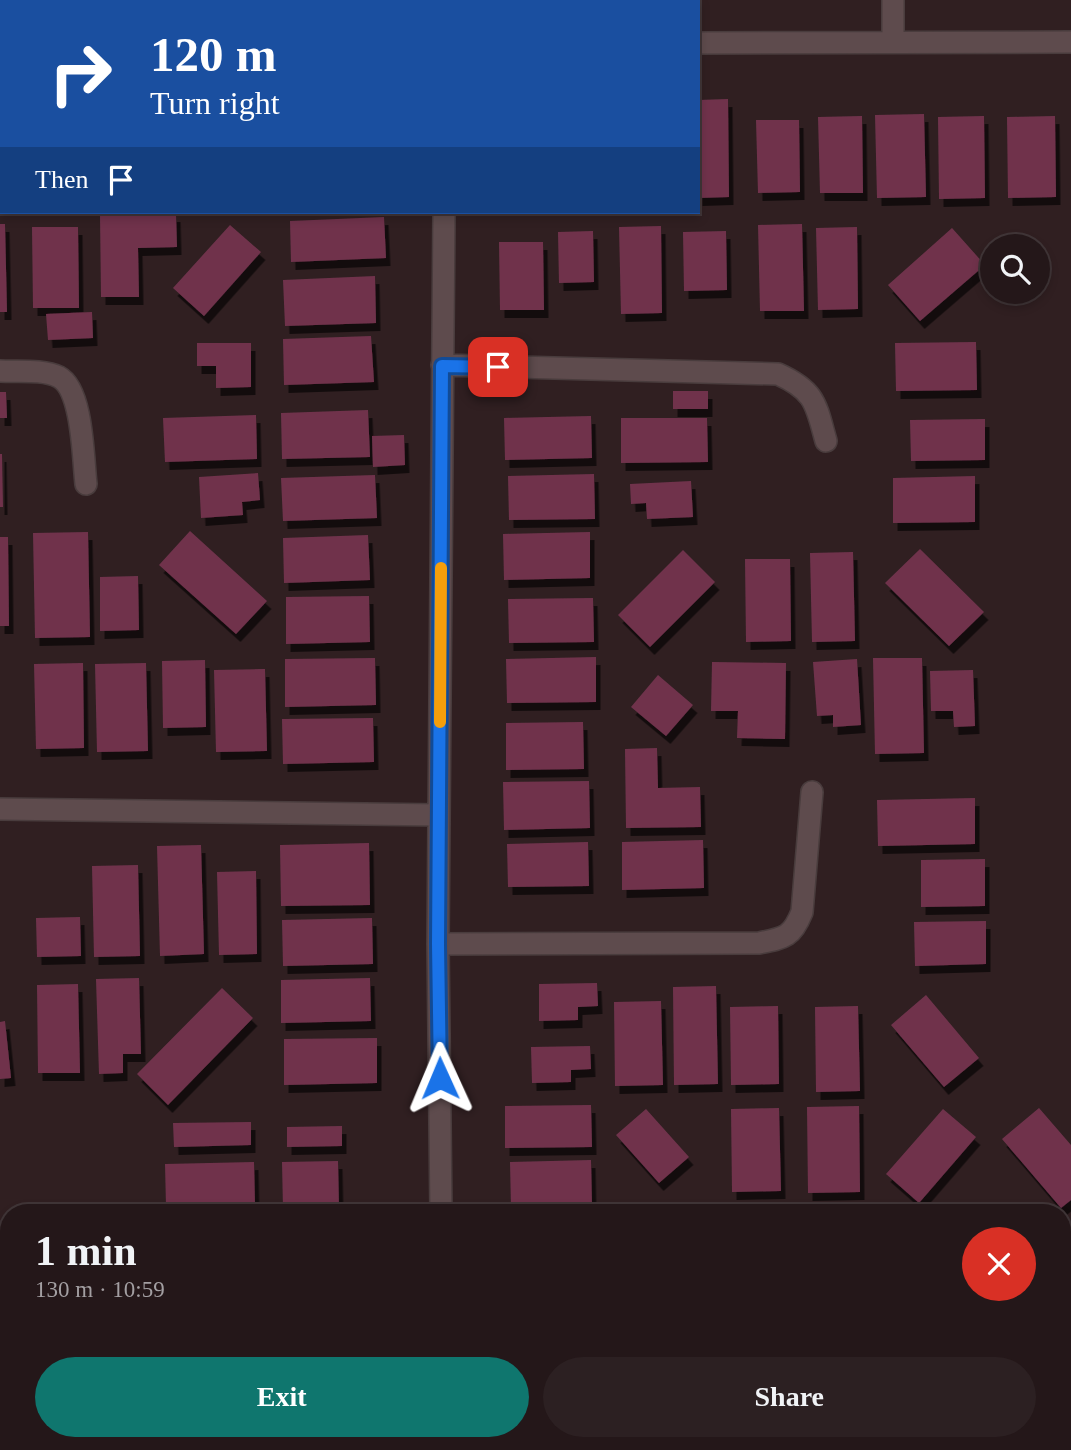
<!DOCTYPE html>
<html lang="en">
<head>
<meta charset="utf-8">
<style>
  body { margin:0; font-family:"Times New Roman",serif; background:#2c2022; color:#f1f3f6; height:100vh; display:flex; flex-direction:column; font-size:26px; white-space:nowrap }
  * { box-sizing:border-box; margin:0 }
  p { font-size:23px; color:#a39fa2 }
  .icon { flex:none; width:38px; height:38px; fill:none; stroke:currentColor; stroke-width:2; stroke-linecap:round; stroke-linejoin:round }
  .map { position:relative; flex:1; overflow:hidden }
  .details { position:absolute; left:0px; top:1204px; width:1071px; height:247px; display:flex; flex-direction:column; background:#241719; border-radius:28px 28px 0 0; box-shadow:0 4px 10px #0003,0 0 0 2px #413638 }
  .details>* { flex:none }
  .top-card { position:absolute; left:0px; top:0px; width:700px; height:214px; box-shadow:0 4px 10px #0003,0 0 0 2px #413638; background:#1a4fa0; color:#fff; overflow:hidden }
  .controls { position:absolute; left:980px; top:234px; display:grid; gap:14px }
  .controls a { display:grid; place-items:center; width:70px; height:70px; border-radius:50%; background:#241719; box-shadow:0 4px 10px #0003,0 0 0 2px #413638; font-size:35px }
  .pin { position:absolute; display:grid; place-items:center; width:60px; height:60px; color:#fff; margin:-30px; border-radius:14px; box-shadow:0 4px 10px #0006 }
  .me { position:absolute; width:77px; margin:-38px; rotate:359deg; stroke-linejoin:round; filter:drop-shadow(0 0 5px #0008) }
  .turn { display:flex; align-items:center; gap:24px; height:147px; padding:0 35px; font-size:32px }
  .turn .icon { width:91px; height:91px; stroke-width:2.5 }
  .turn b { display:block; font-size:49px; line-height:60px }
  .then { display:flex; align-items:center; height:66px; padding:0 35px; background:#0003; gap:14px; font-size:26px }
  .round { display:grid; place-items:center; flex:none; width:74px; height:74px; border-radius:37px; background:#2c2022 }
  .summary { display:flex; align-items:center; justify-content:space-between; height:119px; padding:0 35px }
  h1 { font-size:42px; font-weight:800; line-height:52px }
  .button { display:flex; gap:14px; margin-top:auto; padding:14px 35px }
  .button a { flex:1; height:80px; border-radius:42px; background:#0f766e; color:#fff; font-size:28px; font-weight:800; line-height:80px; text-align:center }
  .button a+a { background:#2c2022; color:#f1f3f6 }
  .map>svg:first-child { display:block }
  .building { fill:#6f334c; filter:url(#shadow) }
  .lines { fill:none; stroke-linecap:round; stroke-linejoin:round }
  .street-casing { stroke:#493c3d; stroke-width:24 }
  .street { stroke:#5e4b4d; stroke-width:21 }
  .route-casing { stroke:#114b97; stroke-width:18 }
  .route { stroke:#1a73e8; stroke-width:12 }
  .slow { stroke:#f59e0b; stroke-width:12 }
</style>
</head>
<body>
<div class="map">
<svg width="1071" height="1450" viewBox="0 0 1071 1450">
  <defs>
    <filter id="shadow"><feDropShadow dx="4.5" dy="8" stdDeviation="0" flood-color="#0009"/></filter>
  </defs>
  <rect width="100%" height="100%" fill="#301f21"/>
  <path class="building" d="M 728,99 L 729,197 L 698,198 L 698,100 Z
    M 924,114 L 926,197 L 877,198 L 875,115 Z
    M 862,116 L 863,193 L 820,193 L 818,117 Z
    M 984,116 L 985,198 L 939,199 L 938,117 Z
    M 1055,116 L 1056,197 L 1008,198 L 1007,117 Z
    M 756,120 L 799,120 L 800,192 L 758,193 Z
    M 176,214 L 177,247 L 138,248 L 139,297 L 101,297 L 100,215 Z
    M 384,217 L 386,258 L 291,262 L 290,221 Z
    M 0,224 L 5,224 L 7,312 L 0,312 Z
    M 802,224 L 804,311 L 760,311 L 758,225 Z
    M 230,225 L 261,252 L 204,316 L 173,288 Z
    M 661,226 L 662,313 L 621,314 L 619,227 Z
    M 32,227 L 78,227 L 79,308 L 33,308 Z
    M 857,227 L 858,309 L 818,310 L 816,228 Z
    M 952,228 L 985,265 L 920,321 L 888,285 Z
    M 593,231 L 594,282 L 559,283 L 558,232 Z
    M 726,231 L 727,290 L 684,291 L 683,232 Z
    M 499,242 L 543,242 L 544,310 L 500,310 Z
    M 375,276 L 376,323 L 285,326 L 283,280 Z
    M 92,312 L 93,338 L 48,340 L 46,314 Z
    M 371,336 L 374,382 L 284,385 L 283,339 Z
    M 976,342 L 977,390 L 896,391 L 895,343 Z
    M 197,343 L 251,343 L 251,387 L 216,388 L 216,366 L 197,366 Z
    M 673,391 L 708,391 L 708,409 L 673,409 Z
    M 0,392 L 6,392 L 7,418 L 0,418 Z
    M 368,410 L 370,457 L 282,459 L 281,413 Z
    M 256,415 L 257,459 L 165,462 L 163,418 Z
    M 591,416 L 592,458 L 505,460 L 504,418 Z
    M 621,418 L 707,418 L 708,462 L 621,463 Z
    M 985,419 L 985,460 L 911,461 L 910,420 Z
    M 404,435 L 405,465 L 373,467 L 372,436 Z
    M 0,454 L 2,454 L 3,507 L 0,507 Z
    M 258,473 L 260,500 L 242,502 L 243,515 L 201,518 L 199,477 Z
    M 594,474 L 595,519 L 509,520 L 508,476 Z
    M 375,475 L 377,518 L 283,521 L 281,478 Z
    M 975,476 L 975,522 L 893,523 L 893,478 Z
    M 691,481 L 693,517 L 647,519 L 646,503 L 631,504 L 630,484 Z
    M 190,531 L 267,601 L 236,634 L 159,565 Z
    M 88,532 L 90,637 L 35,638 L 33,533 Z
    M 590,532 L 590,578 L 504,580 L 503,534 Z
    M 368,535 L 370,580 L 284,583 L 283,538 Z
    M 0,537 L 8,537 L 9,626 L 0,626 Z
    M 920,549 L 984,612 L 949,646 L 885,583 Z
    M 683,550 L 715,582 L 650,647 L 618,615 Z
    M 853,552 L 855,641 L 812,642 L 810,553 Z
    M 745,559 L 790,559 L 791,641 L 746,642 Z
    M 138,576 L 139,630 L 100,631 L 100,577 Z
    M 369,596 L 370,642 L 286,644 L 286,597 Z
    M 593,598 L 594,642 L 509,643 L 508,599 Z
    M 596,657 L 596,702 L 507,703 L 506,659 Z
    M 375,658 L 376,705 L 285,707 L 285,659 Z
    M 873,658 L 922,658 L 924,753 L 875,754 Z
    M 857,659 L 861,725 L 833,727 L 833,715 L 817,716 L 813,662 Z
    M 205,660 L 206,727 L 163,728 L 162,661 Z
    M 712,662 L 786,663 L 785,739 L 737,738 L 738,711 L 711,711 Z
    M 83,663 L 84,748 L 36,749 L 34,664 Z
    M 146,663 L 148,751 L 97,752 L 95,664 Z
    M 265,669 L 267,751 L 216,752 L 214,670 Z
    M 973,670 L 975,726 L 954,727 L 953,711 L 931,711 L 930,671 Z
    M 658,675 L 693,705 L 666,736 L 631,707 Z
    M 373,718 L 374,762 L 283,764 L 282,719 Z
    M 583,722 L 584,769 L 506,770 L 506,723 Z
    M 657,748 L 658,788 L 700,787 L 701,827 L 626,828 L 625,749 Z
    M 589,781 L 590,828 L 504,830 L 503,782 Z
    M 975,798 L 975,844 L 878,846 L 877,800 Z
    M 703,840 L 704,888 L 622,890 L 622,842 Z
    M 588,842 L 589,886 L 508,887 L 507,844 Z
    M 369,843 L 370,905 L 281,906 L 280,845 Z
    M 201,845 L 204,954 L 160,956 L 157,846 Z
    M 985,859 L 985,906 L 921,907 L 921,860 Z
    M 138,865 L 140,956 L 94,957 L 92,866 Z
    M 256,871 L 257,954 L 219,955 L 217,872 Z
    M 80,917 L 81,956 L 37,957 L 36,918 Z
    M 372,918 L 373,964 L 283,966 L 282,920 Z
    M 986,921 L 986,964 L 915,966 L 914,922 Z
    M 139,978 L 141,1054 L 123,1054 L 123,1073 L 99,1074 L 96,979 Z
    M 370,978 L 371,1021 L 281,1023 L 281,980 Z
    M 597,983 L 598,1006 L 578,1007 L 578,1020 L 539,1021 L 539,984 Z
    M 78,984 L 80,1073 L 38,1073 L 37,985 Z
    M 716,986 L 718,1084 L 674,1085 L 673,987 Z
    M 222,988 L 253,1018 L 168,1105 L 137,1074 Z
    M 926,995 L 979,1058 L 944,1087 L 891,1025 Z
    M 661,1001 L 663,1085 L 615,1086 L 614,1002 Z
    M 778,1006 L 779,1084 L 731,1085 L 730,1007 Z
    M 858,1006 L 860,1091 L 816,1092 L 815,1007 Z
    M 5,1021 L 11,1078 L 0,1079 L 0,1022 Z
    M 377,1038 L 377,1083 L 284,1085 L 284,1039 Z
    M 590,1046 L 591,1069 L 571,1070 L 571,1082 L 532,1083 L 531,1047 Z
    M 591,1105 L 592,1147 L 505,1148 L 505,1106 Z
    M 859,1106 L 860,1192 L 808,1193 L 807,1107 Z
    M 779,1108 L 781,1191 L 732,1192 L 731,1109 Z
    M 1039,1108 L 1071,1145 L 1071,1200 L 1061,1208 L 1002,1139 Z
    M 646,1109 L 689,1157 L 659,1183 L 616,1135 Z
    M 943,1109 L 976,1137 L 919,1203 L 886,1174 Z
    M 251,1122 L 251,1145 L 174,1147 L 173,1123 Z
    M 342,1126 L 342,1146 L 287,1147 L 287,1127 Z
    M 591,1160 L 592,1206 L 511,1208 L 510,1162 Z
    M 338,1161 L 339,1208 L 283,1209 L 282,1162 Z
    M 254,1162 L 255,1205 L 166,1206 L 165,1164 Z
    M 1062,1365 L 1071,1365 L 1071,1413 L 1062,1413 Z
    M 1071,1425 L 1071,1450 L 1001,1450 L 1001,1442 L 1062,1442 L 1062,1426 Z
    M 36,1442 L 79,1442 L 79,1450 L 36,1450 Z
    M 96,1442 L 135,1442 L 135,1450 L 96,1450 Z
    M 209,1442 L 236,1442 L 227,1450 L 217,1450 Z
    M 280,1442 L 360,1442 L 360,1450 L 280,1450 Z
    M 497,1442 L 589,1442 L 589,1448 L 497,1450 Z
    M 618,1442 L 704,1442 L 705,1450 L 619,1450 Z
    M 884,1442 L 972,1442 L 972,1450 L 884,1450 Z"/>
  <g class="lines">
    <g class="street-casing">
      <path id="street" d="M 584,0 L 584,2
        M 893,0 L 893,41
        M 284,2 L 284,0
        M 0,43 L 2,43
        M 698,43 L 1071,42
        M 442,365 L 778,374 C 816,391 816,405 826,441
        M 0,371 C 18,372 43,369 59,377 C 83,390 83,459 86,484
        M 0,809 L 439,815
        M 438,944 L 759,943 C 785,938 792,937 802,912 L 812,792
        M 441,1213 L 438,944 L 444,212
        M 0,1247 L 9,1247
        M 444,1442 L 444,1450
        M 810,1442 L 811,1450"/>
    </g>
    <use href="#street" class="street"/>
  </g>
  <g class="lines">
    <g class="route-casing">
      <path id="route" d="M 440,1078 L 438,944 L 442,366 L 498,367"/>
    </g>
    <use href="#route" class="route"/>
    <path class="slow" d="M 440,722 L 441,568"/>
  </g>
</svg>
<div class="controls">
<a><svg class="icon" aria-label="search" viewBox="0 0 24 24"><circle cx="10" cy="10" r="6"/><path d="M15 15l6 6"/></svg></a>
</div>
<div class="pin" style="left:498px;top:367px;background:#d93025"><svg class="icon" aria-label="arrive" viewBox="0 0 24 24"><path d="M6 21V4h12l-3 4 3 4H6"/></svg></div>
<svg class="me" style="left:440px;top:1078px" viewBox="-20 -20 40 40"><path d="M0-17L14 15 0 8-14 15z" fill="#1a73e8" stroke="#fff" stroke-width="4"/></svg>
<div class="top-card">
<div class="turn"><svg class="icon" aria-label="right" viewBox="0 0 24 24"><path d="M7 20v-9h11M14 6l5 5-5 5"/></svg><div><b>120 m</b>Turn right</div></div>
<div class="then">Then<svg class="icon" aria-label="arrive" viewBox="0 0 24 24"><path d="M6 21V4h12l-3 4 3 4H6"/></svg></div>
</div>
<section class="details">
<div class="summary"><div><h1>1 min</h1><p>130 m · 10:59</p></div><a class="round" style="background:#d93025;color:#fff"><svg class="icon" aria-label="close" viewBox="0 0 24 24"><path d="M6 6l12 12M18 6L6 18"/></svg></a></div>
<div class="button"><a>Exit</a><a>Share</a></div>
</section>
</div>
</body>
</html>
